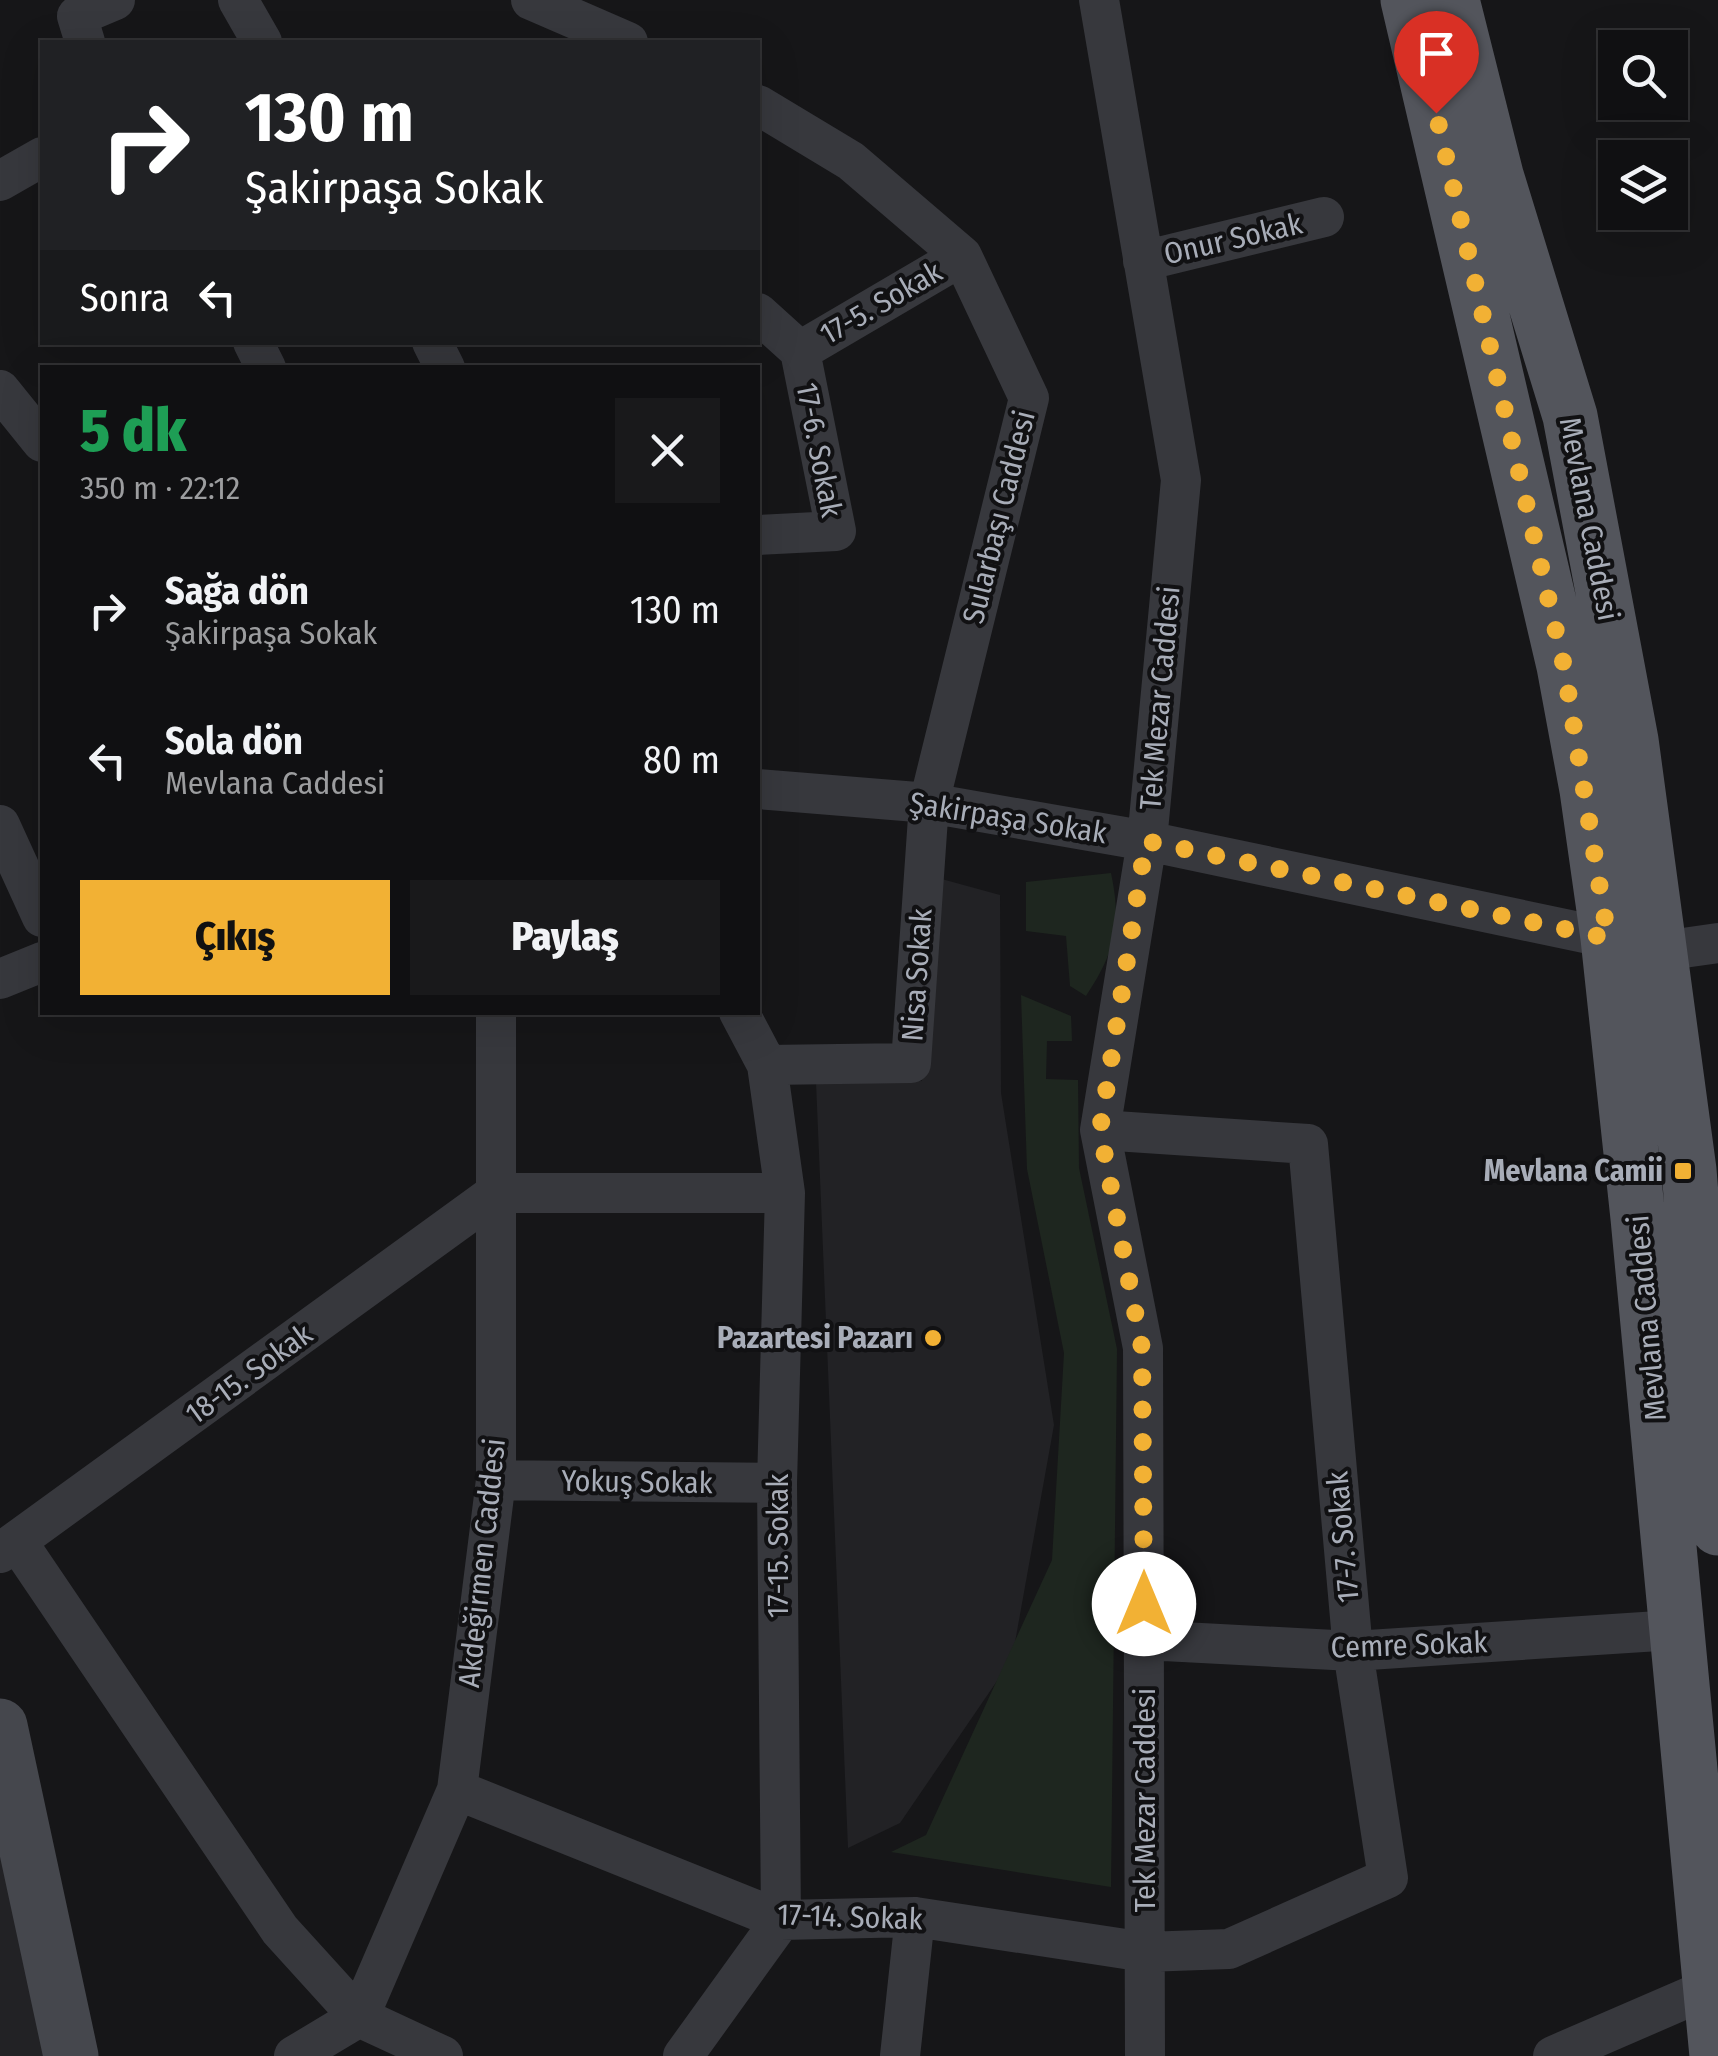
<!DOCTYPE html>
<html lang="tr">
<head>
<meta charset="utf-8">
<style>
  body { margin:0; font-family:"Fira Sans Condensed",sans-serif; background:#19191b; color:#f1f3f6; height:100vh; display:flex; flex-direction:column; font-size:38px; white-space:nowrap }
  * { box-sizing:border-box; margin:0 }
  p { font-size:32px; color:#9c9d9f }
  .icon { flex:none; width:55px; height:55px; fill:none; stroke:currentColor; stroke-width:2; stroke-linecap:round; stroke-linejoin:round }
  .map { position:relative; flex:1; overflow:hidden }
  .side { position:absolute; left:40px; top:365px; width:720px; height:650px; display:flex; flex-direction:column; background:#101012; border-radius:0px; box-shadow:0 10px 40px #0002,0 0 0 2px #303032 }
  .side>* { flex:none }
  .banner { position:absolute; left:40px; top:40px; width:720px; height:305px; border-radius:0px; box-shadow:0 10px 40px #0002,0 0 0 2px #303032; background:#202124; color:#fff; overflow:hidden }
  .controls { position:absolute; left:1598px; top:30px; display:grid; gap:20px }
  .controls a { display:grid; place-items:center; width:90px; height:90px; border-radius:0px; background:#101012; box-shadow:0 10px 40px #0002,0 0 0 2px #303032; font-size:50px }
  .pin { position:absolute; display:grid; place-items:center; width:85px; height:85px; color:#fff; margin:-102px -42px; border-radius:50% 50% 50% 0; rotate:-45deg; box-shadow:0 0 10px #0007 }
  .pin .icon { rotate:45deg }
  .me { position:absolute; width:110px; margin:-55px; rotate:0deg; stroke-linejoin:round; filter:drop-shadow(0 0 8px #0008) }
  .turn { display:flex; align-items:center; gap:35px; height:210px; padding:0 40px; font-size:45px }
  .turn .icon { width:130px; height:130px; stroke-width:2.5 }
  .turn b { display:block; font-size:70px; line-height:85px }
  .then { display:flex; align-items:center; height:95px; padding:0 40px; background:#0003; gap:20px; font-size:38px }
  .round { display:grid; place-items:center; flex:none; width:105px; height:105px; border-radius:0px; background:#19191b }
  .summary { display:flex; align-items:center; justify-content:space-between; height:170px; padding:0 40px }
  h1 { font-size:60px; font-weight:800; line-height:75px; color:#1e9e55 }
  .primary-button { display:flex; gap:20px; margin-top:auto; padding:20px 40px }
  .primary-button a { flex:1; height:115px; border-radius:0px; background:#f2b134; color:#111; font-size:40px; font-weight:800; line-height:115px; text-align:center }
  .primary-button a+a { background:#19191b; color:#f1f3f6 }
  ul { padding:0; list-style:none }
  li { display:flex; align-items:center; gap:30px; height:150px; padding:0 40px }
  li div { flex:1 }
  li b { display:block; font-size:38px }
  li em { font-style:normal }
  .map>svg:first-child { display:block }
  .built { fill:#222225 }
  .green { fill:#1e261f }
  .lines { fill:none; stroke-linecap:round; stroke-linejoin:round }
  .street { stroke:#37383d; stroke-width:40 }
  .secondary { stroke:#45474d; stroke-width:55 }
  .primary { stroke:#53555c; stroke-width:55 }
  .route { stroke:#f2b134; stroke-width:18; stroke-dasharray:0 32.4 }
  .poi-dot { fill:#f2b134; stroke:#111113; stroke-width:4 }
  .labels { text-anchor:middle; stroke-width:8; stroke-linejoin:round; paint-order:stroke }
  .street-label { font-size:30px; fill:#a8adb8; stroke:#111113 }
  .poi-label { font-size:30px; font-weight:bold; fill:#a8adb8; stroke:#111113; text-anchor:end }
</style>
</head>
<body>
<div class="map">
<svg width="1718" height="2056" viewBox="0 0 1718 2056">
  <rect width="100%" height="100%" fill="#161618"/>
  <path class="built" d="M 938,878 L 1000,895 L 1001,1093 L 1054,1425 L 1012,1659 L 900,1823 L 848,1848 L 816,1082 L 922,1081 Z
    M 0,1847 L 44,2056 L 0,2056 Z"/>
  <path class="green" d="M 1111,873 C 1122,925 1115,952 1086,996 L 1070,986 L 1066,936 L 1026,931 L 1026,882 Z
    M 1021,995 L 1071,1016 L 1072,1041 L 1047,1041 L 1046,1079 L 1078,1080 L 1079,1168 L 1117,1349 L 1111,1887 L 891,1852 L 926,1835 L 1052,1560 L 1064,1353 L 1027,1169 Z"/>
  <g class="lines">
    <path class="street" d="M 238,0 L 262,42
      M 531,0 L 628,42
      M 1099,0 L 1181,480 L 1147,841 L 1100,1130 L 1143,1348 L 1145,2056
      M 85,42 L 77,16 L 115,0
      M 758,105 L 851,161 L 962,256 L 1029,398 L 929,803 L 911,1063 L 767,1065
      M 0,181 L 42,157
      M 1143,261 L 1324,217
      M 758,313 L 800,351 L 836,531 L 758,535
      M 253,342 L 266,368
      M 432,342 L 445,368
      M 800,351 L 962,256
      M 0,390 L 42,442
      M 758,789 L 929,803 L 1147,841 L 1608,938
      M 0,825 L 42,917
      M 1662,951 L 1718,943
      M 0,979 L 42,962
      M 496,1480 L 777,1483
      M 18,1543 L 280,1930 L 359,2017 L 443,2056
      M 0,1553 L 496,1193 L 785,1193
      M 1145,1640 L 1353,1651 L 1674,1630
      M 457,1790 L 781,1920 L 915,1917 L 1145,1952 L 1229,1949 L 1388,1878 L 1353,1651 L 1308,1144 L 1100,1130
      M 294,2056 L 359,2017 L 457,1790 L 496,1480 L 496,1012
      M 683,2056 L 781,1920 L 777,1483 L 785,1193 L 767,1065 L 739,1012
      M 900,2056 L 915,1917
      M 1553,2056 L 1710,1988"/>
    <path class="secondary" d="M 0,1726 L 71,2056"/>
    <path class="primary" d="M 1408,0 L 1564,666 L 1587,790 L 1608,938 L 1638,1218 L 1717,2056
      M 1452,0 L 1496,175 L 1570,416 L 1631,740 L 1689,1170 L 1718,1528"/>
  </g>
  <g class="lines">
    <path class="route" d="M 1144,1604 L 1142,1348 L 1100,1130 L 1146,841 L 1608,938 L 1564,666 L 1436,113"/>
  </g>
  <g class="poi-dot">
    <rect x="1673" y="1161" width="20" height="20" rx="5"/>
    <circle cx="933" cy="1338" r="10"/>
  </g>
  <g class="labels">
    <g class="street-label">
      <text transform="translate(1233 239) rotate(-13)" y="10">Onur Sokak</text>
      <text transform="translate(881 303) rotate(-30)" y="10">17-5. Sokak</text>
      <text transform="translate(819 450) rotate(79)" y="10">17-6. Sokak</text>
      <text transform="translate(999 517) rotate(-76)" y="10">Sularbaşı Caddesi</text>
      <text transform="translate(1589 519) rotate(79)" y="10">Mevlana Caddesi</text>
      <text transform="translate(1160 698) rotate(-85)" y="10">Tek Mezar Caddesi</text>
      <text transform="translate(1008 818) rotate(9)" y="10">Şakirpaşa Sokak</text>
      <text transform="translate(917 975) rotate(-86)" y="10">Nisa Sokak</text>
      <text transform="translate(1647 1318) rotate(-95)" y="10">Mevlana Caddesi</text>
      <text transform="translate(249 1374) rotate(-36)" y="10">18-15. Sokak</text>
      <text transform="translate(637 1482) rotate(1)" y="10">Yokuş Sokak</text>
      <text transform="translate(1343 1537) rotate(-95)" y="10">17-7. Sokak</text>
      <text transform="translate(778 1546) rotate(-90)" y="10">17-15. Sokak</text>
      <text transform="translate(482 1563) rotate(-84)" y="10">Akdeğirmen Caddesi</text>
      <text transform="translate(1409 1645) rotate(-2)" y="10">Cemre Sokak</text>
      <text transform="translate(1145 1800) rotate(-90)" y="10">Tek Mezar Caddesi</text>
      <text transform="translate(850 1917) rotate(2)" y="10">17-14. Sokak</text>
    </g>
    <g class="poi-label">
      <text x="1663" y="1181">Mevlana Camii</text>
      <text x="913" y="1348">Pazartesi Pazarı</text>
    </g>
  </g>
</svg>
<div class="controls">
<a><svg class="icon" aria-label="search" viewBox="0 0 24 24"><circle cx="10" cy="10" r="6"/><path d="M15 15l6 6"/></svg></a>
<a><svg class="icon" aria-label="layers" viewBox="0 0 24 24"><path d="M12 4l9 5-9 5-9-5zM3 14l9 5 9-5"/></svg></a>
</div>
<div class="pin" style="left:1436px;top:113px;background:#d93025"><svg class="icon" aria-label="arrive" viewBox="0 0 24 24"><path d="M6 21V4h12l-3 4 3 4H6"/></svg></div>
<svg class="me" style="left:1144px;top:1604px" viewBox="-20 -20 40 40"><circle r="19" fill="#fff"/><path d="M0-13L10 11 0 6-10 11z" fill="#f2b134"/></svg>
<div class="banner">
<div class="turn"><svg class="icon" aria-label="right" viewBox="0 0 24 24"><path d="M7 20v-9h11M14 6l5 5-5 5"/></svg><div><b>130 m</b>Şakirpaşa Sokak</div></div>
<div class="then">Sonra<svg class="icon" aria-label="left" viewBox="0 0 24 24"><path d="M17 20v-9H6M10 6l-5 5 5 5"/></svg></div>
</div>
<section class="side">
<div class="summary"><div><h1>5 dk</h1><p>350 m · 22:12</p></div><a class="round"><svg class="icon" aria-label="close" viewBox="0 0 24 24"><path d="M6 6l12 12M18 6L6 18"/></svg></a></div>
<ul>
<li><svg class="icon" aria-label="right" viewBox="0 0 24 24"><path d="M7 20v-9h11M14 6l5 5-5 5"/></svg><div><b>Sağa dön</b><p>Şakirpaşa Sokak</p></div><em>130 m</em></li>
<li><svg class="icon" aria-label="left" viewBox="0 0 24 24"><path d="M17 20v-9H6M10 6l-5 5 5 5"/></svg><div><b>Sola dön</b><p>Mevlana Caddesi</p></div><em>80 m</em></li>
</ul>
<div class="primary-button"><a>Çıkış</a><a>Paylaş</a></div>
</section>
</div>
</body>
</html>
